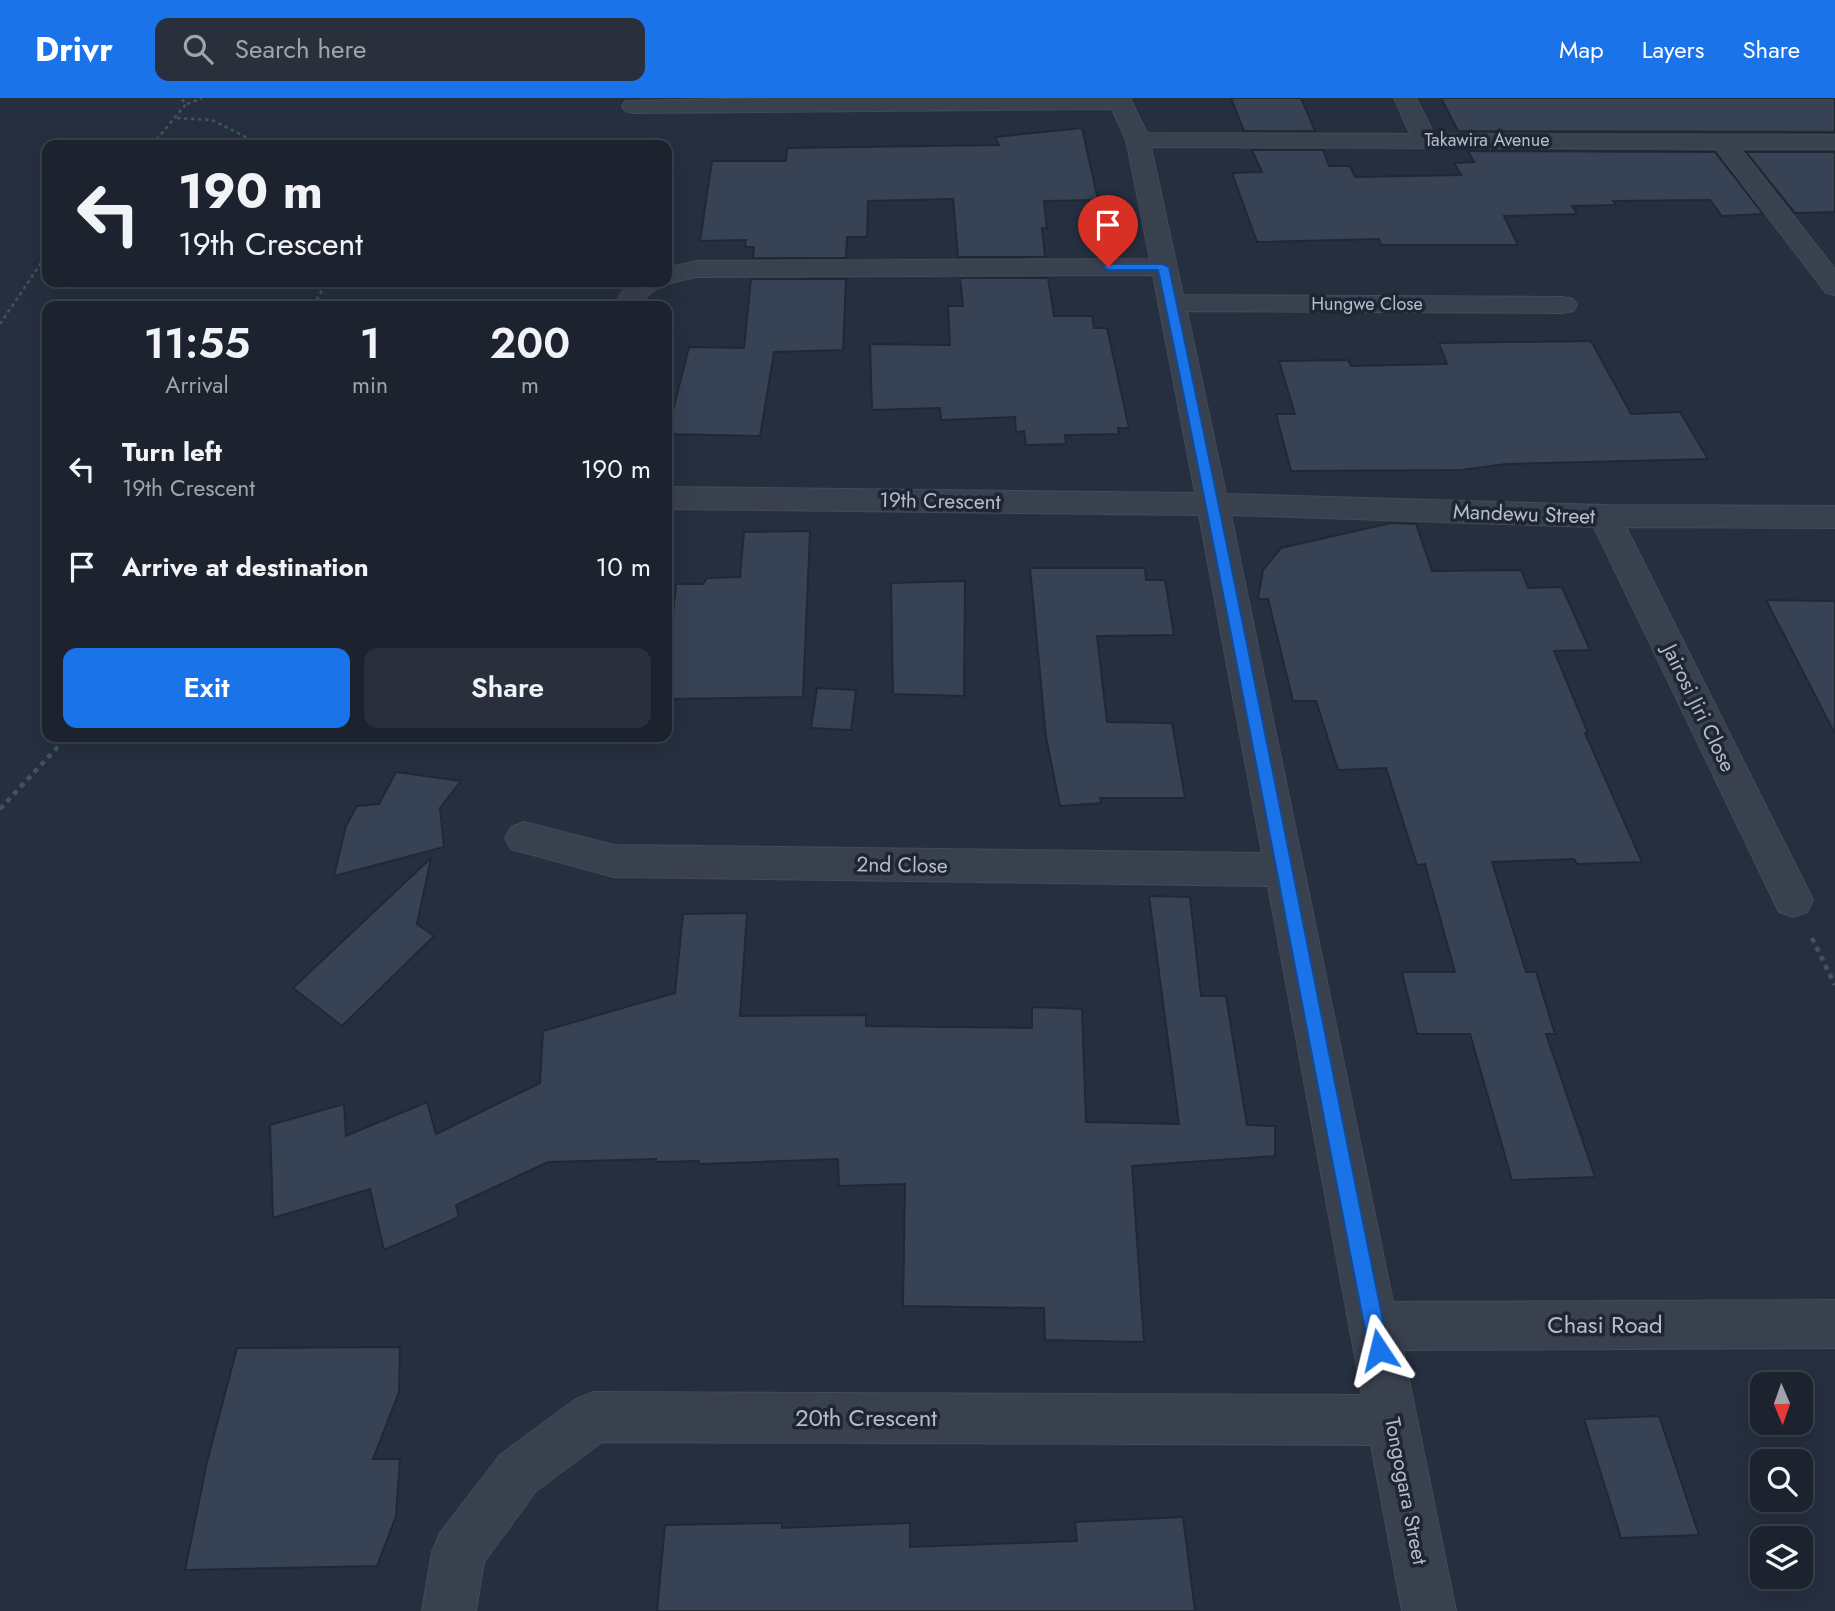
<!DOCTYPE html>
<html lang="en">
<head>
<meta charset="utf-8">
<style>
  body { margin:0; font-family:Jost,sans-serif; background:#292f3b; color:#f1f3f6; height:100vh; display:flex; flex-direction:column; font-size:26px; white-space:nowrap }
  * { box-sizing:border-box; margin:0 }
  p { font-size:23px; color:#a0a4aa }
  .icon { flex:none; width:38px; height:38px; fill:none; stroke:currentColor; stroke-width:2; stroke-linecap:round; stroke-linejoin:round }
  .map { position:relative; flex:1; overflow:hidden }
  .panel { position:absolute; left:42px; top:203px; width:630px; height:441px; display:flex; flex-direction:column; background:#1c232f; border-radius:14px; box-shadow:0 7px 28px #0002,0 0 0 2px #3a404b }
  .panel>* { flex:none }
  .top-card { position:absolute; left:42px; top:42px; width:630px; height:147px; border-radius:14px; box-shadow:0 7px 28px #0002,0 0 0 2px #3a404b; background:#1c232f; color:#f1f3f6; overflow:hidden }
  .needle { width:46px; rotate:178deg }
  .fabs { position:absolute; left:1750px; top:1274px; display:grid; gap:14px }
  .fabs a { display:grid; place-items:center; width:63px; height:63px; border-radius:14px; background:#1c232f; box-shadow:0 7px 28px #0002,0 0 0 2px #3a404b; font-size:35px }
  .pin { position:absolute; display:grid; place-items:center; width:60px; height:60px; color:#fff; margin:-72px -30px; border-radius:50% 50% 50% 0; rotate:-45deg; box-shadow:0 0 7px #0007 }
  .pin .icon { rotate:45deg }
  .me { position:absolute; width:77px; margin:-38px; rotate:350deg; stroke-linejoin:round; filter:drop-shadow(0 0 5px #0008) }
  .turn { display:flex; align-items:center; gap:24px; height:147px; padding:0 21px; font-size:32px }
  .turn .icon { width:91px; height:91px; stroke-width:2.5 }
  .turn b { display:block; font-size:49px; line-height:60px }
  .eta { display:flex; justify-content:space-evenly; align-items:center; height:119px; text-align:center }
  .eta b { font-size:42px; font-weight:600; line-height:49px }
  .button { display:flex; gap:14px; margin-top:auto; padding:14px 21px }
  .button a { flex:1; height:80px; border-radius:14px; background:#1a73e8; color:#fff; font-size:28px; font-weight:600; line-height:80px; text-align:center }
  .button a+a { background:#292f3b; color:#f1f3f6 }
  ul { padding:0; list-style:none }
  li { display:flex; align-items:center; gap:21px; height:98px; padding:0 21px }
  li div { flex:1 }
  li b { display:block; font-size:26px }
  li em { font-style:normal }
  header { display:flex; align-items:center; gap:42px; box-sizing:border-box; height:98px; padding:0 35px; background:#1a73e8; color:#fff }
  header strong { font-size:33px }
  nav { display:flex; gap:38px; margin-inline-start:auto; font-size:24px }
  .search { width:490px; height:63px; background:#292f3b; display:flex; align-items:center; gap:18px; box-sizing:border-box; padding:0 24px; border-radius:14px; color:#a0a4aa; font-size:26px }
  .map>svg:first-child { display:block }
  .building { fill:#374355; stroke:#202836; stroke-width:2 }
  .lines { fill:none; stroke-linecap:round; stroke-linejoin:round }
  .minor-casing { stroke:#434a58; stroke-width:2 }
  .path-far1 { stroke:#405558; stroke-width:2.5; stroke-dasharray:3.5 3.5; stroke-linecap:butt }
  .path { stroke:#405558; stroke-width:4.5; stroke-dasharray:5 5; stroke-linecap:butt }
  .minor { fill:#39414f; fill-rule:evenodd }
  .route { fill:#1a73e8; stroke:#114b97; stroke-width:2 }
  .labels { text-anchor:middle; stroke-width:7; stroke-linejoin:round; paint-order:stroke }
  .far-street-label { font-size:18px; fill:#b6bcc9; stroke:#1e2634 }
  .street-label { font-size:21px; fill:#b6bcc9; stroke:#1e2634 }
  .near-street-label { font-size:24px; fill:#b6bcc9; stroke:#1e2634 }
</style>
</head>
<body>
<header>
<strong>Drivr</strong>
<div class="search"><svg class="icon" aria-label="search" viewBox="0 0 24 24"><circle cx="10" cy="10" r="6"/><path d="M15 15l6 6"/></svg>Search here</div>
<nav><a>Map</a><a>Layers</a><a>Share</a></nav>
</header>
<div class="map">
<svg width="1835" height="1513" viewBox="0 0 1835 1513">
  <rect width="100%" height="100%" fill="#252f3f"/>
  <path class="building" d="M 1231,0 L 1301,0 L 1315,33 L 1244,33 Z
    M 1441,0 L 1835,0 L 1835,34 L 1458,33 Z
    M 1082,30 L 1098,102 L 1044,103 L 1047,131 L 1042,130 L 1045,159 L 958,159 L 953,101 L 868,103 L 867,139 L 847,139 L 846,160 L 753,160 L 754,149 L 745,149 L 746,142 L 700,143 L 712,63 L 786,63 L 787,50 L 999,47 L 995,39 Z
    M 1252,52 L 1323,52 L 1329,68 L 1350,68 L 1355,79 L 1461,77 L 1454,65 L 1474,64 L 1468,53 L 1715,54 L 1763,116 L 1722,118 L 1710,102 L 1613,103 L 1616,107 L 1572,108 L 1577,116 L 1504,118 L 1518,147 L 1381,147 L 1379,141 L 1257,144 L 1232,75 L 1262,74 Z
    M 1746,54 L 1835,54 L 1835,114 L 1795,115 Z
    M 960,180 L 1048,180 L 1054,218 L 1092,218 L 1094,230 L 1107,230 L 1129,330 L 1118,330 L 1119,336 L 1065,337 L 1066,346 L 1026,347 L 1024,333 L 1016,334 L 1015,319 L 941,322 L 940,310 L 872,312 L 870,246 L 950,247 L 948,208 L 963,208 Z
    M 751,181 L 846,181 L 843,252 L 774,254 L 760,338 L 667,336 L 689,249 L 744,250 Z
    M 1591,243 L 1631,316 L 1680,314 L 1708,361 L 1506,366 L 1461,372 L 1291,373 L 1276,316 L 1295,316 L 1279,263 L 1348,262 L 1351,268 L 1447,266 L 1439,245 Z
    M 1391,425 L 1416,426 L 1432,473 L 1521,472 L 1528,490 L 1562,489 L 1590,552 L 1554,553 L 1588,635 L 1585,635 L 1642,764 L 1577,766 L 1574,761 L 1492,764 L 1526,874 L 1536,874 L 1555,936 L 1546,936 L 1595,1079 L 1512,1082 L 1470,936 L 1417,936 L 1402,874 L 1455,874 L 1425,766 L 1417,767 L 1386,670 L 1338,672 L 1316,603 L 1293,603 L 1268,501 L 1258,501 L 1263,472 L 1281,450 Z
    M 810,433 L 803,599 L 667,601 L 667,528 L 672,527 L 676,486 L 703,486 L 707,480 L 740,479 L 744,434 Z
    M 1030,470 L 1145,470 L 1146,482 L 1165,482 L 1174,537 L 1097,538 L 1107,624 L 1172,625 L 1185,700 L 1100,700 L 1101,705 L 1060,708 L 1046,639 Z
    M 965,483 L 964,598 L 893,596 L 891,485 Z
    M 1766,502 L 1835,503 L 1835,636 Z
    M 817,590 L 856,592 L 851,632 L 811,630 Z
    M 396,674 L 461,683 L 440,710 L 444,749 L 334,778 L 346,728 L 357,708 L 379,706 Z
    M 431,760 L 417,826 L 434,838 L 342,928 L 293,890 Z
    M 1149,798 L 1190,799 L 1201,898 L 1226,898 L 1247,1027 L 1275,1028 L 1275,1058 L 1132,1068 L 1144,1244 L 1045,1242 L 1044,1210 L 903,1208 L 905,1086 L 839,1088 L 838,1061 L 699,1066 L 699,1063 L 656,1064 L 656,1061 L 548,1064 L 456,1107 L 459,1119 L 384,1152 L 370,1091 L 273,1120 L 270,1027 L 344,1006 L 346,1038 L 427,1004 L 436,1036 L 540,985 L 543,933 L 675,895 L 683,816 L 747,815 L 740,918 L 866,917 L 866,928 L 1032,930 L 1032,909 L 1082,911 L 1086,1024 L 1179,1026 Z
    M 400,1249 L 399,1294 L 373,1361 L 400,1361 L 396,1418 L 377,1468 L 185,1472 L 207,1364 L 237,1250 Z
    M 1659,1318 L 1699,1437 L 1621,1440 L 1584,1321 Z
    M 1183,1419 L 1195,1513 L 657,1513 L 665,1427 L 782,1425 L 782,1430 L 910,1425 L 910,1449 L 1077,1443 L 1075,1424 Z"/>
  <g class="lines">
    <g class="minor-casing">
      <path id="minor" d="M 1130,0 L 1147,35 L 1410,36 L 1394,0 L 1416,0 L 1434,36 L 1835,37 L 1835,51 L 1741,51 L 1835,171 L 1835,197 L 1826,195 L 1716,51 L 1151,49 L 1183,197 L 1563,199 L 1573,201 L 1577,207 L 1573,213 L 1563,215 L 1187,213 L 1226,396 L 1605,407 L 1835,408 L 1835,430 L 1626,429 L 1813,802 L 1807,814 L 1793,819 L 1779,814 L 1594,429 L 1231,417 L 1393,1204 L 1835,1202 L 1835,1250 L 1403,1252 L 1456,1513 L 1402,1513 L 1371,1347 L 602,1344 L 536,1393 L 484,1464 L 476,1513 L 422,1513 L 432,1454 L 440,1435 L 500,1357 L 576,1301 L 594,1294 L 1362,1297 L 1268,788 L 614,779 L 511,751 L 505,740 L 511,729 L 524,724 L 614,747 L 1262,755 L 1199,417 L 667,411 L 667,389 L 1195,395 L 1153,177 L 696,179 C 677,184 649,186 642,208 L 615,208 C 624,179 641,184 667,184 L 667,170 L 696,163 L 1150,161 L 1126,42 L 1112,11 L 633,15 L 625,13 L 622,8 L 625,3 L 772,0 Z"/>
    </g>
    <path class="path-far1" d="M 187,6 L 202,0
      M 177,20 L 212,22 L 262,47
      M 152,47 L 186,6 L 181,0
      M 313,208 L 327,184
      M 0,226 L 47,156"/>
    <path class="path" d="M 0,711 L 67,639
      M 1812,840 L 1835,887"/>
    <use href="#minor" class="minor"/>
  </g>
  <path class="route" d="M 1163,166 L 1169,169 C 1246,529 1315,891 1389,1252 L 1386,1259 L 1379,1262 L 1372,1259 L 1369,1252 C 1298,892 1233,531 1158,172 L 1108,172 L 1103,169 L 1108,166 Z"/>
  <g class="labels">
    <g class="far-street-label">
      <text x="1487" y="48">Takawira Avenue</text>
      <text x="1367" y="212">Hungwe Close</text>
    </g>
    <g class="street-label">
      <text transform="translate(940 403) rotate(1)" y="7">19th Crescent</text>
      <text transform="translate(1524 416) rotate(2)" y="7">Mandewu Street</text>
      <text transform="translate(1699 610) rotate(64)" y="7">Jairosi Jiri Close</text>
      <text transform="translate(902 767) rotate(1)" y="7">2nd Close</text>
      <text transform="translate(1406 1393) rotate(79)" y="7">Tongogara Street</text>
    </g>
    <g class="near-street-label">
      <text x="1605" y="1235">Chasi Road</text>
      <text x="866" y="1328">20th Crescent</text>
    </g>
  </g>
</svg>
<div class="fabs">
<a><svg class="needle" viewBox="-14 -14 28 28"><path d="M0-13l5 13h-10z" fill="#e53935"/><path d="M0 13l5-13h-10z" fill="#a0a4aa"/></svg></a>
<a><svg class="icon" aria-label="search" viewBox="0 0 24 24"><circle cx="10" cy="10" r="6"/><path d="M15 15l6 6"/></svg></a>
<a><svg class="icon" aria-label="layers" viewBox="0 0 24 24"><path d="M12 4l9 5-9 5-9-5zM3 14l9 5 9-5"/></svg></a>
</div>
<div class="pin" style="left:1108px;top:169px;background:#d93025"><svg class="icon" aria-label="arrive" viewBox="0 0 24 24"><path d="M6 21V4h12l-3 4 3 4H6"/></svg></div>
<svg class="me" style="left:1379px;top:1252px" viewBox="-20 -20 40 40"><path d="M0-17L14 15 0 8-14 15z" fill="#1a73e8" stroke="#fff" stroke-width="4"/></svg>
<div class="top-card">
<div class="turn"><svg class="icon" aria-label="left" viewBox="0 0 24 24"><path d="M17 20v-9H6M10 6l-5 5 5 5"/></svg><div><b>190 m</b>19th Crescent</div></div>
</div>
<section class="panel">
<div class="eta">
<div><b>11:55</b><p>Arrival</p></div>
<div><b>1</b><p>min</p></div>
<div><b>200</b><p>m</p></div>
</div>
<ul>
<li><svg class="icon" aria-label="left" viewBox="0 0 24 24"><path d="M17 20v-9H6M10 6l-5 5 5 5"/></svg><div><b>Turn left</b><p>19th Crescent</p></div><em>190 m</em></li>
<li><svg class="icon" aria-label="arrive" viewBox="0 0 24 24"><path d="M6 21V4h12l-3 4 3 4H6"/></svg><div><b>Arrive at destination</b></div><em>10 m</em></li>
</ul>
<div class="button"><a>Exit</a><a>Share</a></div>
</section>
</div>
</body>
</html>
